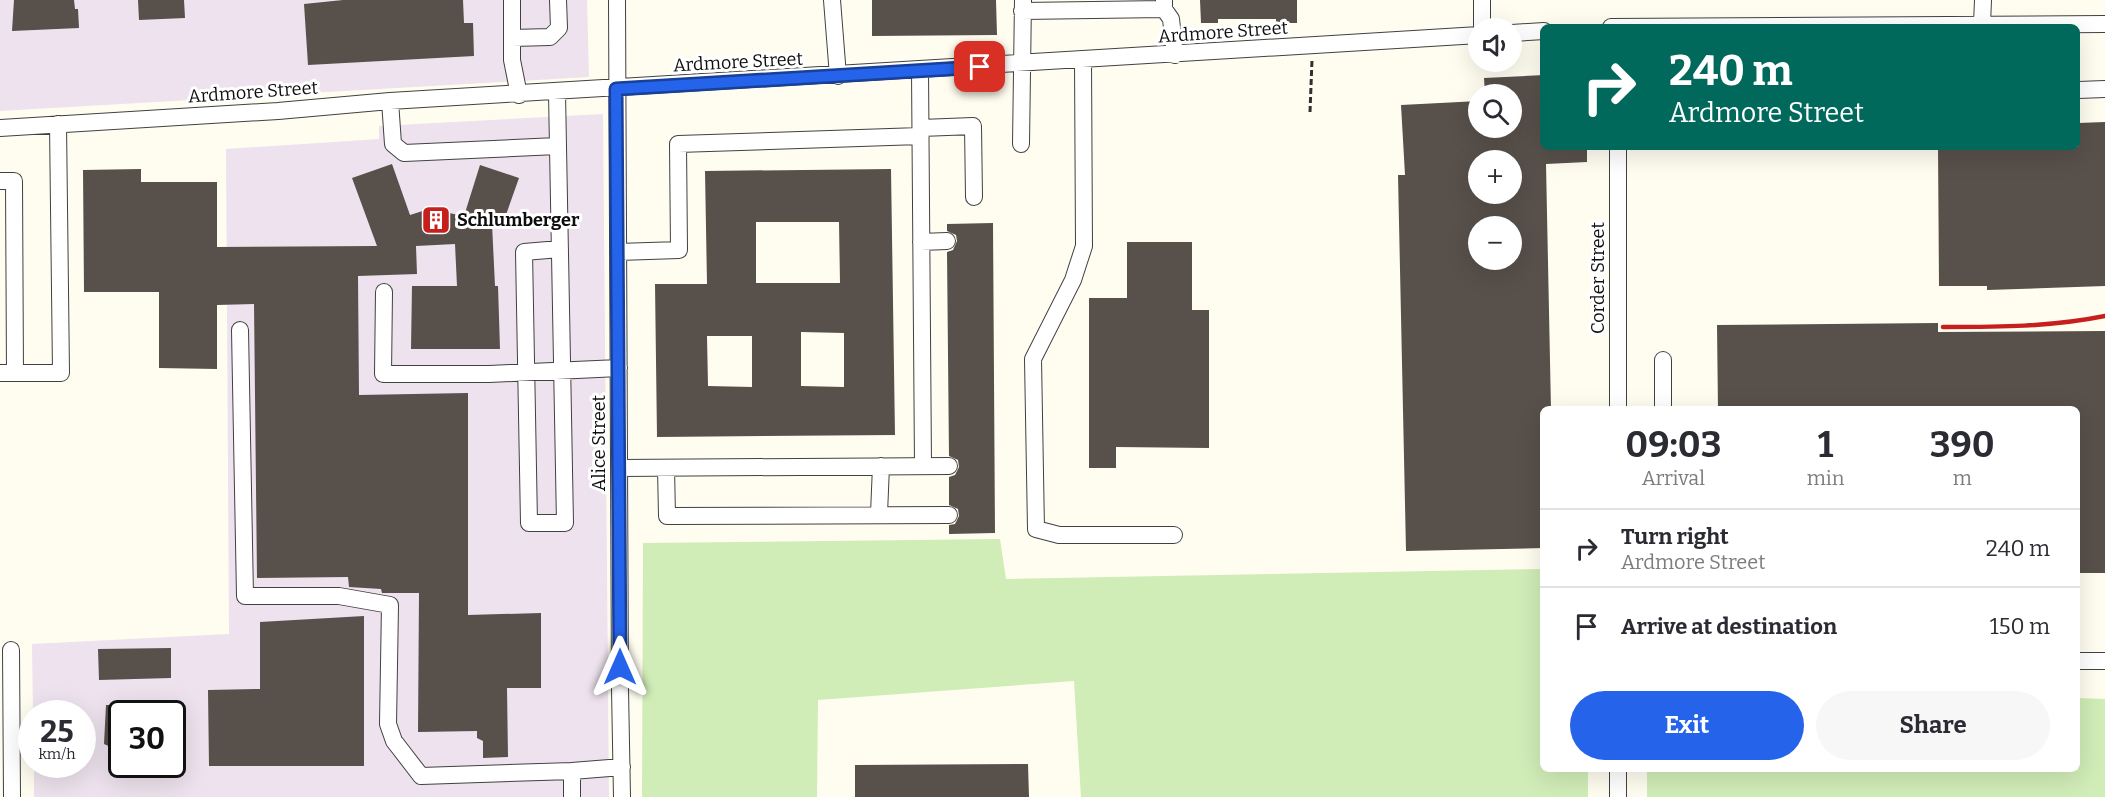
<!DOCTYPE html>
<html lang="en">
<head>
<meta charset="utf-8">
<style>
  body { margin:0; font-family:Bitter,serif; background:#f7f7f7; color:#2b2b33; height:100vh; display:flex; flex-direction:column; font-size:22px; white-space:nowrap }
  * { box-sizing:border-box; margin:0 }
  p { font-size:20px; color:#7c7c81 }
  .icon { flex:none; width:33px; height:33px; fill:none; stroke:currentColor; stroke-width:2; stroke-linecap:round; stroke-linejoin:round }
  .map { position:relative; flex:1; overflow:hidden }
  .panel { position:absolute; left:1540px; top:406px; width:540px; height:366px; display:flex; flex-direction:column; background:#fff; border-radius:9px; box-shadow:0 6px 24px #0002 }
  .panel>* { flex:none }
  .hud { position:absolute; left:1540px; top:24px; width:540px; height:126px; border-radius:9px; box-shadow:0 6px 24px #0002; background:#00695c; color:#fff; overflow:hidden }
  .tools { position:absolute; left:1468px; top:18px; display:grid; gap:12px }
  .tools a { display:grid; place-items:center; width:54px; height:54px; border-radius:50%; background:#fff; box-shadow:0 6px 24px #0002; font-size:30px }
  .speed { position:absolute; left:18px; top:700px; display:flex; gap:12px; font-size:30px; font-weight:700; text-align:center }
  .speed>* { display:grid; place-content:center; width:78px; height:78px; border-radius:50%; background:#fff; box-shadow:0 6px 24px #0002; line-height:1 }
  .speed small { font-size:15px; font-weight:400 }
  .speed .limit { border:3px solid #111; border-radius:9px; background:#fff; color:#111 }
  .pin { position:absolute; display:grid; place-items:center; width:51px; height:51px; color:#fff; margin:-26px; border-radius:12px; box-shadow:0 3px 9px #0006 }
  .me { position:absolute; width:66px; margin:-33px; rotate:0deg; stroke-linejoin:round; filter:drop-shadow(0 0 4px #0008) }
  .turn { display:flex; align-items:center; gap:21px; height:126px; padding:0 30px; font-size:27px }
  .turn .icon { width:78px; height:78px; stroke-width:2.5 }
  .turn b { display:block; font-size:42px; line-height:51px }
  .eta { display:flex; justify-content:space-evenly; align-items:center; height:102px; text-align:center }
  .eta b { font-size:36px; font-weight:700; line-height:42px }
  .primary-button { display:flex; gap:12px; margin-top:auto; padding:12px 30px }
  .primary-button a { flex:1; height:69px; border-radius:36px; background:#2563eb; color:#fff; font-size:24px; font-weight:700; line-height:69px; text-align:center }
  .primary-button a+a { background:#f7f7f7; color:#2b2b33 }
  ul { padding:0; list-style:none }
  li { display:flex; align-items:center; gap:18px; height:78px; padding:0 30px; border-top:2px solid #e1e1e2 }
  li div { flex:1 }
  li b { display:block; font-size:22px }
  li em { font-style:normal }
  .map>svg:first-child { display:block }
  .industrial { fill:#ede2ed; fill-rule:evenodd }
  .green { fill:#d0ecb7 }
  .building { fill:#58504a; fill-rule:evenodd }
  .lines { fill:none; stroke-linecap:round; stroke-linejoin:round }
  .minor-casing { stroke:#414141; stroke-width:18 }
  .path { stroke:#303030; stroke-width:3; stroke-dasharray:6 3; stroke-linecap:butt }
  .minor { stroke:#fff; stroke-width:16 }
  .rail { stroke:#c71f1e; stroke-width:4.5 }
  .route-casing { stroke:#184099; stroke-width:15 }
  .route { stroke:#2563eb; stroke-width:10 }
  .labels { text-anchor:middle; stroke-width:6; stroke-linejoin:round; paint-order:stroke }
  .street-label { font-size:18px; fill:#0e0e0e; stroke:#fff }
  .poi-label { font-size:18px; font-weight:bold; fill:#0e0e0e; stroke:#fff; text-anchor:start }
</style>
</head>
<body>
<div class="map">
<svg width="2105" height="797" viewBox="0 0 2105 797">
  <rect width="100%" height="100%" fill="#fffdf0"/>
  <path class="industrial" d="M 0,0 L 587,0 L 589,77 L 0,111 Z
    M 603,114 L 609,797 L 34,797 L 34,765 L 82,765 L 82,714 L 33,714 L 32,644 L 229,634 L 226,149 L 379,139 L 379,126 ZM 122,714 L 172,714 L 172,765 L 122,765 Z"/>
  <path class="green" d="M 1000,539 L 1006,579 L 1543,569 L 1544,770 L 1588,770 L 1588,797 L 1081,797 L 1074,681 L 818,700 L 817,797 L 642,797 L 643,543 Z
    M 2078,698 L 2105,699 L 2105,797 L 1647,797 L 1647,770 L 2078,770 Z"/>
  <path class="building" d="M 14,0 L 74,0 L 75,9 L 78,9 L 79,28 L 12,31 Z
    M 138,0 L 184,0 L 185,18 L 139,20 Z
    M 343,0 L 463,0 L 464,23 L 473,23 L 474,56 L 308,65 L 304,4 Z
    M 872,0 L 996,0 L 997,35 L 872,36 Z
    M 1200,0 L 1297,0 L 1297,23 L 1276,23 L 1276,19 L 1218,19 L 1218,23 L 1201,23 Z
    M 1544,75 L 1544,147 L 1587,147 L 1587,162 L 1546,164 L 1551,410 L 1544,410 L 1544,548 L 1406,551 L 1398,175 L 1405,175 L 1401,105 L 1479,101 L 1479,128 L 1512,128 L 1512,94 L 1485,94 L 1484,78 ZM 1479,160 L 1512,160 L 1512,194 L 1479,194 ZM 1479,226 L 1512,226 L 1512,260 L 1479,260 Z
    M 2105,122 L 2105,286 L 1987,290 L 1987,286 L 1939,286 L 1938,147 L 2078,147 L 2078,123 Z
    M 392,164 L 410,215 L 429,209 L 464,216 L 480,165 L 519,178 L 502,226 L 492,224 L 495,286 L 498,286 L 500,349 L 411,349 L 412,286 L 457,286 L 455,244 L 416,246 L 417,274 L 358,276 L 359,395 L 468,393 L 468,615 L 541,613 L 541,688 L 507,688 L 508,757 L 483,758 L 483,741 L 477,738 L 477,731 L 418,732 L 419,593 L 382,593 L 381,589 L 349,587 L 348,577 L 257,578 L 254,304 L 217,305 L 217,369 L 159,368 L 159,292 L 84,292 L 83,170 L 141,169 L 141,182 L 217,182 L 217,247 L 377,246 L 352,178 Z
    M 891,169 L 895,435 L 657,437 L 655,284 L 707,284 L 705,171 ZM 756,222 L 839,222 L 840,283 L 756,283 ZM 801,332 L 844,333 L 844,387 L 801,386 ZM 707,336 L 752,336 L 752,387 L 708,386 Z
    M 993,223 L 995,533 L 949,534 L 949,525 L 955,524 L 959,516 L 958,509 L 949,505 L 949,477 L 955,475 L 959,467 L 958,460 L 949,456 L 947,252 L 953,250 L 957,241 L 956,235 L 947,231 L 947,224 Z
    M 1127,242 L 1192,242 L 1192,310 L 1209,310 L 1209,448 L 1116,447 L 1116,468 L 1089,468 L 1089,298 L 1127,298 Z
    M 1938,323 L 1938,332 L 2105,331 L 2105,573 L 2078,573 L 2078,410 L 1718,410 L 1717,325 Z
    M 364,616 L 364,766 L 209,766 L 208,690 L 260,689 L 260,622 Z
    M 171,648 L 171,678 L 99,680 L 98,649 Z
    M 106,705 L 122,705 L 122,752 L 104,744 Z
    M 1028,764 L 1029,797 L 855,797 L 855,765 Z"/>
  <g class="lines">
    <g class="minor-casing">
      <path id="minor" d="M 512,0 L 512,60 L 519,95
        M 617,0 L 620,689 L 622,797
        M 832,0 L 838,76
        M 1164,0 L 1164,9 L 1171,19 L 1175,55
        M 1482,0 L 1482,28
        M 1022,11 L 1164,9
        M 1982,24 L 1983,0
        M 1611,27 L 2105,24
        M 1512,33 L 1544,31
        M 512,38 L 550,37 L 559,28 L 558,0
        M 1083,60 L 1084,246 L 1073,280 L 1033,359 L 1036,529 L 1059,535 L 1174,535
        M 920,71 L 923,466
        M 2078,90 L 2105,89
        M 557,93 L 565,523 L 529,523 L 524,252 L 560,249
        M 390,101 L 393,144 L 404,153 L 557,146
        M 0,128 L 278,111 L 390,101 L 1479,35
        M 921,128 L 973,126 L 974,197
        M 1021,144 L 1023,0
        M 0,181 L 14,181 L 15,373
        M 921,242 L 947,241
        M 618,252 L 679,250 L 678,144 L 920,136
        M 384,292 L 383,374 L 489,374 L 619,368
        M 240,330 L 245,596 L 339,596 L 390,605 L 388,724 L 394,741 L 421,776 L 572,771
        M 0,373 L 61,373 L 58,124
        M 1618,410 L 1618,147
        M 1663,410 L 1663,360
        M 619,468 L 949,466
        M 666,468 L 667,516 L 949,515
        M 879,514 L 881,466
        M 11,650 L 12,797
        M 2078,661 L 2105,661
        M 1618,770 L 1618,797
        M 572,797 L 572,771 L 622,767"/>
    </g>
    <path class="path" d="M 1310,112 L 1312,60"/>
    <use href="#minor" class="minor"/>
    <path class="rail" d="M 1943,327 C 1998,327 2051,327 2105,316"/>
  </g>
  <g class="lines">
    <g class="route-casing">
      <path id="route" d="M 620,667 L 616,89 L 980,67"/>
    </g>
    <use href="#route" class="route"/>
  </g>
  <defs>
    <g id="building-square" transform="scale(1.5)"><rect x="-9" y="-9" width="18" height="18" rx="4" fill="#c71f1e" stroke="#fff"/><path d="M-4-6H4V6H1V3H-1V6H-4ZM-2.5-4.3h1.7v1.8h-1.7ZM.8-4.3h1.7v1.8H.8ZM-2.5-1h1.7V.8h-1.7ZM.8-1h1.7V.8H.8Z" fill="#fff"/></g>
  </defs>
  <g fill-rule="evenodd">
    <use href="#building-square" x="436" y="220"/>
  </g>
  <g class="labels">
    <g class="street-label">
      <text transform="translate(1223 32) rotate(-4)" y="6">Ardmore Street</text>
      <text transform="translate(738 62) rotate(-3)" y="6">Ardmore Street</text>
      <text transform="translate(253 92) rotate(-4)" y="6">Ardmore Street</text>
      <text transform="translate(1598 278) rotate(-90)" y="6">Corder Street</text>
      <text transform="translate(599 443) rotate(-90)" y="6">Alice Street</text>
    </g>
    <g class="poi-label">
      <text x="457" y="226">Schlumberger</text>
    </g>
  </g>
</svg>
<div class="tools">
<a><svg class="icon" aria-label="sound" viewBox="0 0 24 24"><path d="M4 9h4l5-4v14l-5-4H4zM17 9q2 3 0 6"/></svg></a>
<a><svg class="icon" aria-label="search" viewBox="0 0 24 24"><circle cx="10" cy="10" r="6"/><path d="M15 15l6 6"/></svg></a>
<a>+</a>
<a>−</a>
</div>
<div class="speed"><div>25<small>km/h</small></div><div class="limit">30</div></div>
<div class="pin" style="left:980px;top:67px;background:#d93025"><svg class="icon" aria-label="arrive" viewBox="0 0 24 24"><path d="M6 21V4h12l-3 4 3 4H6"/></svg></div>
<svg class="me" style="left:620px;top:667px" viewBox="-20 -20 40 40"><path d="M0-17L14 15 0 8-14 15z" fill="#2563eb" stroke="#fff" stroke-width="4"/></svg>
<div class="hud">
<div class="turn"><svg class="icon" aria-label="right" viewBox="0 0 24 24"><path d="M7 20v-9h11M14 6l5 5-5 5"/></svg><div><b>240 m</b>Ardmore Street</div></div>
</div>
<section class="panel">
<div class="eta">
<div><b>09:03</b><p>Arrival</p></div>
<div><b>1</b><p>min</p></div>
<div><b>390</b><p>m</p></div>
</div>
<ul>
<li><svg class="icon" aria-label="right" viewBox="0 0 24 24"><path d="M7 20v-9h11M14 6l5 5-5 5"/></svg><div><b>Turn right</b><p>Ardmore Street</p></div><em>240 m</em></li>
<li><svg class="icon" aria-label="arrive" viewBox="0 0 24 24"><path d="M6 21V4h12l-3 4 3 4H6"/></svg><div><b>Arrive at destination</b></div><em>150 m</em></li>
</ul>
<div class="primary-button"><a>Exit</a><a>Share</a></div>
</section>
</div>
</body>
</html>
